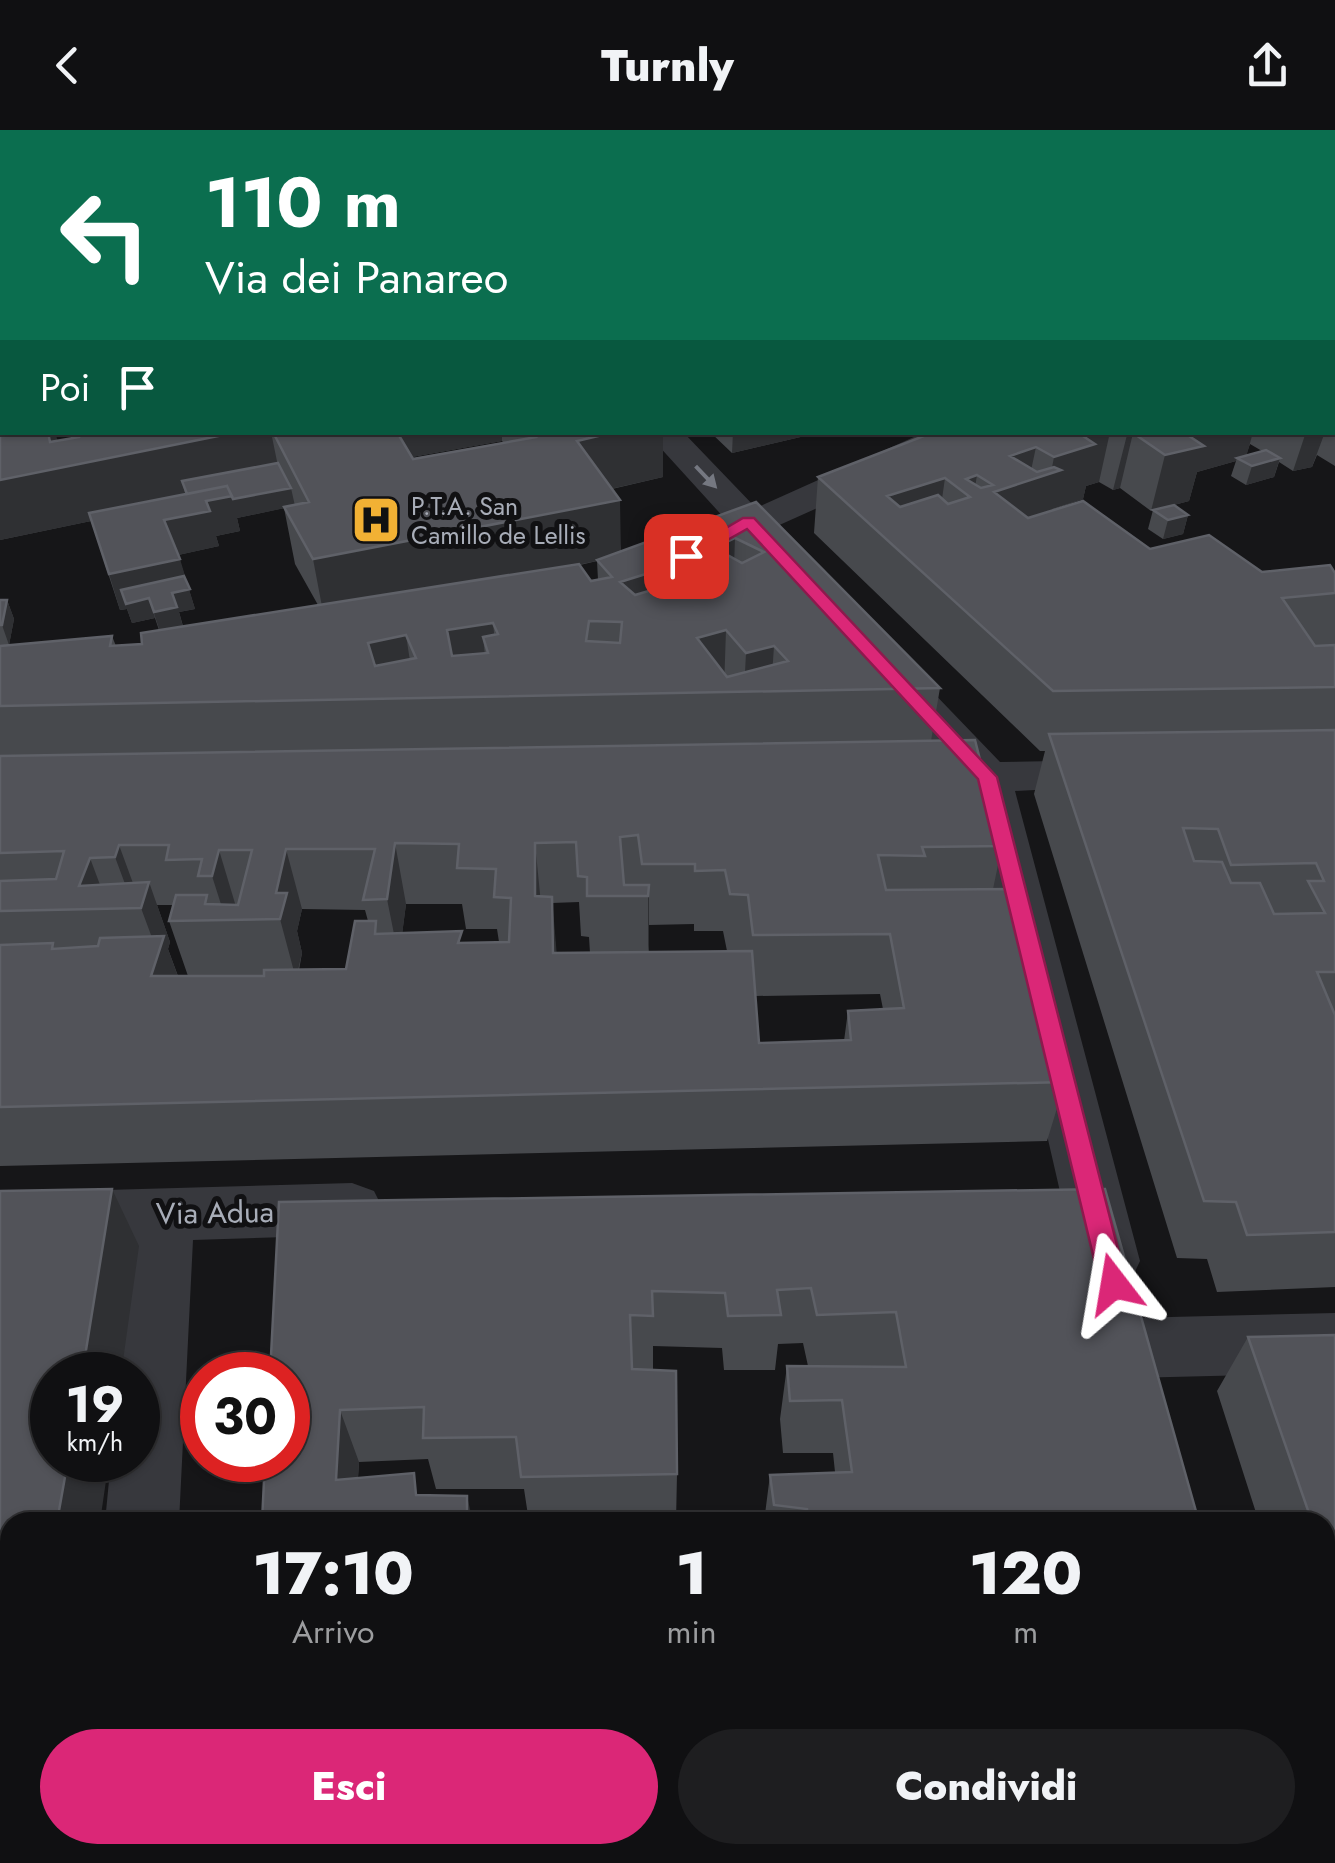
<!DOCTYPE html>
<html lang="it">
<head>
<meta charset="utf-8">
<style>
  body { margin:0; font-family:Jost,sans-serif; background:#1e1e20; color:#f1f3f6; height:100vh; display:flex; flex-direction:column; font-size:38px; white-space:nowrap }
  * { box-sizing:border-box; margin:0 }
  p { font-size:32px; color:#9c9d9f }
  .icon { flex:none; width:55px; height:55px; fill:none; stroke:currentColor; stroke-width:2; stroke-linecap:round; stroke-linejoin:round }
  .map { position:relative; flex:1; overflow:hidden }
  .sheet { position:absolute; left:0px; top:1382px; width:1335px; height:352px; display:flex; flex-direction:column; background:#101012; border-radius:30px 30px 0 0; box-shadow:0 2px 8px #0004,0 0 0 2px #303032 }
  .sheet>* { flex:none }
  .hud { position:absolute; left:0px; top:0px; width:1335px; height:305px; box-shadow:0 2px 8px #0004,0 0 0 2px #303032; background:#0b6e4f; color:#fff; overflow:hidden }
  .speed { position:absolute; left:30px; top:1222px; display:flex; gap:20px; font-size:50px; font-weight:700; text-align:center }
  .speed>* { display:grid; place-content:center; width:130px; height:130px; border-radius:50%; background:#101012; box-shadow:0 2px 8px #0004,0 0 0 2px #303032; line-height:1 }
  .speed small { font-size:25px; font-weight:400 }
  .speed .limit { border:15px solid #d22; background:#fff; color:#111 }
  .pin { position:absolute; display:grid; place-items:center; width:85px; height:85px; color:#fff; margin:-42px; border-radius:20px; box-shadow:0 5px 15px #0006 }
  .me { position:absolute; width:110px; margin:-55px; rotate:346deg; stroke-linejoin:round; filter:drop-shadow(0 0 8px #0008) }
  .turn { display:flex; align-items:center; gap:35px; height:210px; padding:0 40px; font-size:45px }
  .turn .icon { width:130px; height:130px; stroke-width:2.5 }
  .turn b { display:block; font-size:70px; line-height:85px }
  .then { display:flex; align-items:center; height:95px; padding:0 40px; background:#0003; gap:20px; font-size:38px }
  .eta { display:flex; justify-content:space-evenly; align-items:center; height:170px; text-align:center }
  .eta b { font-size:60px; font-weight:800; line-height:70px }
  .cta { display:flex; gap:20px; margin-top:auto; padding:20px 40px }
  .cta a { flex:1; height:115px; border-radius:60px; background:#db2777; color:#fff; font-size:40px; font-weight:800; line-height:115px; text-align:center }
  .cta a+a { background:#1e1e20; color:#f1f3f6 }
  header { display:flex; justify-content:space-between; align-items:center; height:130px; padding:0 40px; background:#101012; font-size:45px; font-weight:800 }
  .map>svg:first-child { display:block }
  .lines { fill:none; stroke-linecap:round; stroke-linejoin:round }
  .minor { fill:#37383d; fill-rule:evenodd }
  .wall { fill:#47494d; fill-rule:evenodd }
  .shaded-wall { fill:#2f3033 }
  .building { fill:#525359; stroke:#5f6168; stroke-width:2.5; fill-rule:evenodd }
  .oneway { fill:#757881 }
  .route { fill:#db2777; stroke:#8e194d; stroke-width:2.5 }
  .labels { text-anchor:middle; stroke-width:10; stroke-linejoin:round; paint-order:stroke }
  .far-poi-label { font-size:25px; fill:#a8adb8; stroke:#111113; text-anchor:start }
  .street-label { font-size:30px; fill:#a8adb8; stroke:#111113 }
</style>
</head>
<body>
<header><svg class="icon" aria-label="back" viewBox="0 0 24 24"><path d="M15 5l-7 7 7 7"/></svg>Turnly<svg class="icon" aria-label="share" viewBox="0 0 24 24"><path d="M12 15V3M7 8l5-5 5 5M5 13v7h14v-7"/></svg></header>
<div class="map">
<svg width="1335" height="1733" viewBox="0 0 1335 1733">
  <rect width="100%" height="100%" fill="#161618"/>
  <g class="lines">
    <path class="minor" d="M 646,302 L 683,302 L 756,378 L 914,307 L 934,302 L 995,302 L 990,309 L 940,323 L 775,397 L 809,434 L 803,442 C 774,450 764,430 746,411 L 718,421 L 704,417 L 699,409 L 704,401 L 727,391 Z
      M 885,524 L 900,528 L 1000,632 L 1112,630 L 1129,635 L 1136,645 L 1129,655 L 1015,661 L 1140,1131 L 1131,1150 L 1108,1159 L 1085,1150 L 1076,1131 L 968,662 L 908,663 L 891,659 L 884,648 L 891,637 L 949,633 L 863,537 L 870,528 Z
      M 352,1053 L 374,1061 L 383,1079 L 374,1097 L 352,1105 L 193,1110 L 179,1392 L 105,1392 L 111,1330 L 138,1330 L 138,1245 L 118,1245 L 129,1111 L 0,1115 L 0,1063 Z
      M 1335,1183 L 1335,1243 L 1130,1248 L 1106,1239 L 1096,1218 L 1106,1197 L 1130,1188 Z
      M 10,1549 L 10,1629 L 0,1632 L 0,1552 Z
      M 72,1725 L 158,1725 L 157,1733 L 71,1733 Z"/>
  </g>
  <path class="wall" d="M 32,0 L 66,0 L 33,2 Z
    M 98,0 L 864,0 L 863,2 L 87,2 Z
    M 865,0 L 1335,0 L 1335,184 L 1332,185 L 1332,2 L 868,2 Z
    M 1332,191 L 1335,191 L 1335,336 L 1317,325 L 1312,337 L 1293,341 L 1279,332 L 1274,347 L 1246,355 L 1231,346 L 1236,331 L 1197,342 L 1189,371 L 1174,375 L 1188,385 L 1183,404 L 1163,409 L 1148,399 L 1153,380 L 1170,376 L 1151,381 L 1120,358 L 1113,360 L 1099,352 L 1086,356 L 1083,369 L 1052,380 L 1150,419 L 1262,442 L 1335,443 L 1335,1157 L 1217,1162 L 1207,1129 L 1177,1128 L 1034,664 L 1045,621 L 1040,621 L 814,403 L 818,347 L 934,302 L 1332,302 ZM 1250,314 L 1262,321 L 1246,325 Z
    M 0,271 L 57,311 L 79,307 L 78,302 L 663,302 L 663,347 L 612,359 L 621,421 L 756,372 L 940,558 L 931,611 L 1002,716 L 993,759 L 1065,952 L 1047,1011 L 0,1036 L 0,576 L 112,506 L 116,516 L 142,514 L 159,500 L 155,488 L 132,493 L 127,479 L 120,480 L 91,391 L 0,410 ZM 502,311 L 504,313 L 413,329 L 412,327 ZM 284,378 L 295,434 L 318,475 L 183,496 L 179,482 L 195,479 L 178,425 L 219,416 L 216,406 L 240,401 L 237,388 ZM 597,431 L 598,450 L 591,451 L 580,435 ZM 579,772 L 581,806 L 589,807 L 590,823 L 556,823 L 552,773 ZM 406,774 L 462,774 L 466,799 L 497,799 L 499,812 L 463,813 L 402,804 ZM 157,775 L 173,775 L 169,791 L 188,846 L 178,846 L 168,819 L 170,812 ZM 302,779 L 365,780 L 368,791 L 346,839 L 299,840 L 302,823 L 297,801 ZM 694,794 L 694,801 L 723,801 L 727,821 L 649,822 L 649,795 ZM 880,864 L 883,879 L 848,881 L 844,911 L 759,913 L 755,866 Z
    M 710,302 L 822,302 L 732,323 Z
    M 0,470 L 7,470 L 14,489 L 9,515 L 0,516 Z
    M 1105,1059 L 1199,1392 L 764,1392 L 770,1345 L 835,1342 L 833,1323 L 783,1323 L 780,1289 L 787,1236 L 808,1236 L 803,1213 L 778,1214 L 775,1240 L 724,1240 L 722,1218 L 653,1216 L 653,1240 L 677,1344 L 676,1392 L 529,1392 L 524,1359 L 436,1359 L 428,1329 L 359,1332 L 358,1348 L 262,1392 L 270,1245 Z
    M 1335,1205 L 1335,1635 L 1325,1603 L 1325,1392 L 1259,1392 L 1217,1261 L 1248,1207 Z
    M 1000,1725 L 1292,1725 L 1294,1733 L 1001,1733 Z"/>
  <path class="shaded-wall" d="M 244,0 L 431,0 L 432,2 L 228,2 Z
    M 576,0 L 587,0 L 587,2 L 561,2 Z
    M 650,0 L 705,0 L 705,2 L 650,2 Z
    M 931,0 L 948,0 L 947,2 L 924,2 Z
    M 0,108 L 2,108 L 2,159 L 0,164 Z
    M 1332,138 L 1335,138 L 1335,184 L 1332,185 Z
    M 2,198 L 2,253 L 0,254 L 0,199 Z
    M 48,302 L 55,302 L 60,318 L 238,302 L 271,302 L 281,351 L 182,351 L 187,371 L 0,410 L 0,350 L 50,312 Z
    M 385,302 L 502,302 L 502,311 L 389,331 Z
    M 615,302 L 663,302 L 663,347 L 580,366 L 577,311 Z
    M 733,302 L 822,302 L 732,323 Z
    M 1093,302 L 1110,302 L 1099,352 L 1086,356 L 1083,369 L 1052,379 L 1049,396 L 984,418 L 994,362 L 1010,326 L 1036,317 L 1029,350 L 1051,343 L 1054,327 L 1083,306 Z
    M 1182,302 L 1253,302 L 1246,328 L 1237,328 L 1236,331 L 1197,342 L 1189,371 L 1151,381 L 1165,325 Z
    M 1306,302 L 1325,302 L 1312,337 L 1293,341 Z
    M 1133,303 L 1120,358 L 1113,360 L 1127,305 Z
    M 1280,328 L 1274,347 L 1246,355 L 1252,336 Z
    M 977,345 L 968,401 L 970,367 L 966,349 Z
    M 945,348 L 937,404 L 882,405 L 887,366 Z
    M 291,358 L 295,376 L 237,388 L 240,401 L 216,406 L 219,416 L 174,426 L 164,390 L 206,371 Z
    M 620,370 L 621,426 L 324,487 L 313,429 Z
    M 1188,385 L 1183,404 L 1163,409 L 1168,390 Z
    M 735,408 L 733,465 L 715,418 Z
    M 180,429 L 195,479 L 179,482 L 183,497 L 160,502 L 151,474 L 155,488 L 132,493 L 127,479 L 120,480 L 109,444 Z
    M 649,443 L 650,501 L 620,452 Z
    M 670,447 L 670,505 L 658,509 L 658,450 Z
    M 7,470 L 14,489 L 9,515 L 2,495 Z
    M 493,493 L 499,552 L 488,523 L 483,507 L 488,553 L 455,559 L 447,500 Z
    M 726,500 L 724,558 L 697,508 Z
    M 406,505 L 415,564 L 378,569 L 368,513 Z
    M 774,516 L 771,561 L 744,562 L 746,523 Z
    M 395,713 L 406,774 L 399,829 L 387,769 Z
    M 535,713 L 541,774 L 535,766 Z
    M 119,715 L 141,775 L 134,778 L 115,727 Z
    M 286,719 L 302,779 L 297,801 L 302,823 L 296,849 L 280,789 L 276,763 Z
    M 219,720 L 237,780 L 226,790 L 212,746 Z
    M 90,728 L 109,779 L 79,756 Z
    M 149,752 L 170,812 L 168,819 L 185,866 L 151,846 L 158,824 L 141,778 Z
    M 649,755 L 649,815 L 648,827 L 648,766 Z
    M 552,767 L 557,827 L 553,823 Z
    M 112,1059 L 139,1116 L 121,1245 L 82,1245 Z
    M 340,1280 L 359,1332 L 355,1392 L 336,1350 Z
    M 68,1330 L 109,1330 L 100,1392 L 57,1392 Z
    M 467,1366 L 473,1392 L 467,1392 Z
    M 10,1436 L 10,1504 L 0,1493 L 0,1451 Z"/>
  <path class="building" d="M 98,0 L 244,0 L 228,2 L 87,2 Z
    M 437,0 L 576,0 L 561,2 L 440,2 Z
    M 589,0 L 656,0 L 660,2 L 593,2 Z
    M 757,0 L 863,0 L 862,2 L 762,2 Z
    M 908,0 L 934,0 L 924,2 L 907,2 Z
    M 965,0 L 1101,0 L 1108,2 L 971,2 Z
    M 1158,0 L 1270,0 L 1276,2 L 1164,2 Z
    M 1295,0 L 1326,0 L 1317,2 L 1302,2 Z
    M 1332,25 L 1335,26 L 1335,66 L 1332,65 Z
    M 0,64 L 2,64 L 2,108 L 0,108 Z
    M 1332,95 L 1335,95 L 1335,138 L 1332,138 Z
    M 2,156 L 2,198 L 0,199 L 0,157 Z
    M 1332,191 L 1335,191 L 1335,271 L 1332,272 Z
    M 2,270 L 2,302 L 48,302 L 50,312 L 79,307 L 78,302 L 238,302 L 0,350 L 0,271 Z
    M 273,302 L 397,302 L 413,329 L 536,307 L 533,302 L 615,302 L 577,311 L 620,370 L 313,429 L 284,377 L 309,372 Z
    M 934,302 L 1093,302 L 1083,306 L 1095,314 L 1054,327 L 1036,317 L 1010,326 L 1037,342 L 1054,337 L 1061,340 L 994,362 L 1028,388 L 1083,371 L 1150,419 L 1209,405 L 1262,442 L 1330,435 L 1335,443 L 1335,463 L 1282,468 L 1315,516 L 1335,515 L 1335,557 L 1053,561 L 818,347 ZM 977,345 L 993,355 L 981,358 L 966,349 ZM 945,348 L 970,367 L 948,374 L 938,365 L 900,377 L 887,366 Z
    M 1122,302 L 1183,302 L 1204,316 L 1165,325 L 1133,303 L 1127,305 Z
    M 1266,320 L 1280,328 L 1252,336 L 1237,328 Z
    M 278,333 L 291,358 L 233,369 L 227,356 L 187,364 L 182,351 Z
    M 227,356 L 232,366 L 206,371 L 210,381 L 164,390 L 180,429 L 109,444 L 89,383 Z
    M 756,372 L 940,558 L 0,576 L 0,516 L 112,506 L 110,516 L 142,514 L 141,503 L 579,434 L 591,451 L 612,447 L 597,430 ZM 735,408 L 764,422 L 742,433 L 715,418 ZM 649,443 L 658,450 L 670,447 L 676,453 L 635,465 L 620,452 ZM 589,491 L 622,492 L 620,513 L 586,511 ZM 493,493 L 498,504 L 483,507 L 488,523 L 452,526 L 447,500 ZM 726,500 L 746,523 L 774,516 L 788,531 L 727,547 L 697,508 ZM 406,505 L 416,528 L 375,536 L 368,513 Z
    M 1174,375 L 1188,385 L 1168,390 L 1153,380 Z
    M 184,446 L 190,459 L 172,463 L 177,477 L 154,482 L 149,468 L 126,474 L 121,460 Z
    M 0,470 L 7,470 L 2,495 L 0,495 Z
    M 1335,600 L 1335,842 L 1317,842 L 1335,885 L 1335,1102 L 1247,1105 L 1236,1072 L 1204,1071 L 1049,604 ZM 1183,698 L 1218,699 L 1231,735 L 1316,733 L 1324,751 L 1308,751 L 1325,783 L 1274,784 L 1260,753 L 1231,753 L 1222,732 L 1194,731 Z
    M 975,610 L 1002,716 L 922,717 L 925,726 L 878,725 L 886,760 L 1013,759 L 1065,952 L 0,977 L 0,815 L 53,813 L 52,819 L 98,816 L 100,808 L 164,806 L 151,846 L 264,846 L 264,840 L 346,839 L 355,791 L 376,791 L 375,804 L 462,801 L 458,813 L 509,812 L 511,768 L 494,767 L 496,739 L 457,738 L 459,714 L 395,713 L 387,769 L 363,770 L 375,719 L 286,719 L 276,763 L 287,763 L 280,789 L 169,791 L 176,765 L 207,765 L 205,774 L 238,775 L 252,720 L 219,720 L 212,746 L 198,746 L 202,729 L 166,730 L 169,715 L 119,715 L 115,727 L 90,728 L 79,756 L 149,752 L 141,778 L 0,781 L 0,751 L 56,749 L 64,721 L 0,723 L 0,626 ZM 638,705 L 642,734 L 695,734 L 695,741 L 725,740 L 730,764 L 748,765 L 753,805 L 890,804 L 904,878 L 848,881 L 851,910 L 759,913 L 752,821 L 553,823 L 552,767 L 535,766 L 535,713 L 576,712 L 578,746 L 587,747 L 587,766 L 648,766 L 649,755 L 624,755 L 620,707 Z
    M 112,1059 L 82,1245 L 52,1245 L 52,1330 L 68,1330 L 57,1392 L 10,1392 L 10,1449 L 0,1451 L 0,1061 Z
    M 1105,1059 L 1199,1392 L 808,1392 L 807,1379 L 774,1375 L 770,1345 L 852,1342 L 842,1270 L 790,1271 L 787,1236 L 906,1237 L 896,1182 L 817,1185 L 811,1158 L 777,1160 L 781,1185 L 728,1186 L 725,1163 L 652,1161 L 653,1186 L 630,1185 L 632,1239 L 676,1241 L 677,1344 L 521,1347 L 516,1307 L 423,1308 L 424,1277 L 340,1280 L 336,1350 L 414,1343 L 416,1365 L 467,1366 L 467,1392 L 262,1392 L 265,1330 L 288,1330 L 288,1245 L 270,1245 L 279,1072 Z
    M 1335,1205 L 1335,1462 L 1325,1432 L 1325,1392 L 1312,1392 L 1248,1207 Z
    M 245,1725 L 652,1725 L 662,1733 L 245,1733 Z
    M 1030,1725 L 1292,1725 L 1294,1733 L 1031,1733 Z"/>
  <defs><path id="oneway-solid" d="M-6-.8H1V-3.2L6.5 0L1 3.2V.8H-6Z" transform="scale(2.5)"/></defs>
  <use class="oneway" href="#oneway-solid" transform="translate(706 347) rotate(46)"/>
  <path class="route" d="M 743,388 L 754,388 L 997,647 L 1127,1154 L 1123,1162 L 1104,1162 L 1100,1154 L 978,649 L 747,399 L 692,430 L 678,426 Z"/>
  <defs>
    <g id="hospital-square" transform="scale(2.5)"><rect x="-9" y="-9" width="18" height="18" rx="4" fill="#f2b134" stroke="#111113"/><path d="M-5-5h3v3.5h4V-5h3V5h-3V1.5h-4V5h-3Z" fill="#111"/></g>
  </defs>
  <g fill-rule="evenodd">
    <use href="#hospital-square" x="376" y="390"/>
  </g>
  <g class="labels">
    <g class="far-poi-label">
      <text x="411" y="385">P.T.A. San<tspan x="411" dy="29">Camillo de Lellis</tspan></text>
    </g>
    <g class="street-label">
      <text transform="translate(215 1083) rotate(-1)" y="10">Via Adua</text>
    </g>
  </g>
</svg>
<div class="speed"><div>19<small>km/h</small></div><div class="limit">30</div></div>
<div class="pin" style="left:686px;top:426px;background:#d93025"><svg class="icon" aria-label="arrive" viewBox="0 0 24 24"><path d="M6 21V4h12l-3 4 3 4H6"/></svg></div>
<svg class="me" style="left:1114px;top:1154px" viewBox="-20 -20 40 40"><path d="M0-17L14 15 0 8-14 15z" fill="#db2777" stroke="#fff" stroke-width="4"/></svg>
<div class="hud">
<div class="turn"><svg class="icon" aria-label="left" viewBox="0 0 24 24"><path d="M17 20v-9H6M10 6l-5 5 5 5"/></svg><div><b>110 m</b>Via dei Panareo</div></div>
<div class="then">Poi<svg class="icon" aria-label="arrive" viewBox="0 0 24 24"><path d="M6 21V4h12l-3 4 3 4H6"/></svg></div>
</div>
<section class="sheet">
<div class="eta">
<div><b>17:10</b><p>Arrivo</p></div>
<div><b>1</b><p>min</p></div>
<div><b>120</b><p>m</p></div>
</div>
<div class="cta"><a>Esci</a><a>Condividi</a></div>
</section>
</div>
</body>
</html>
